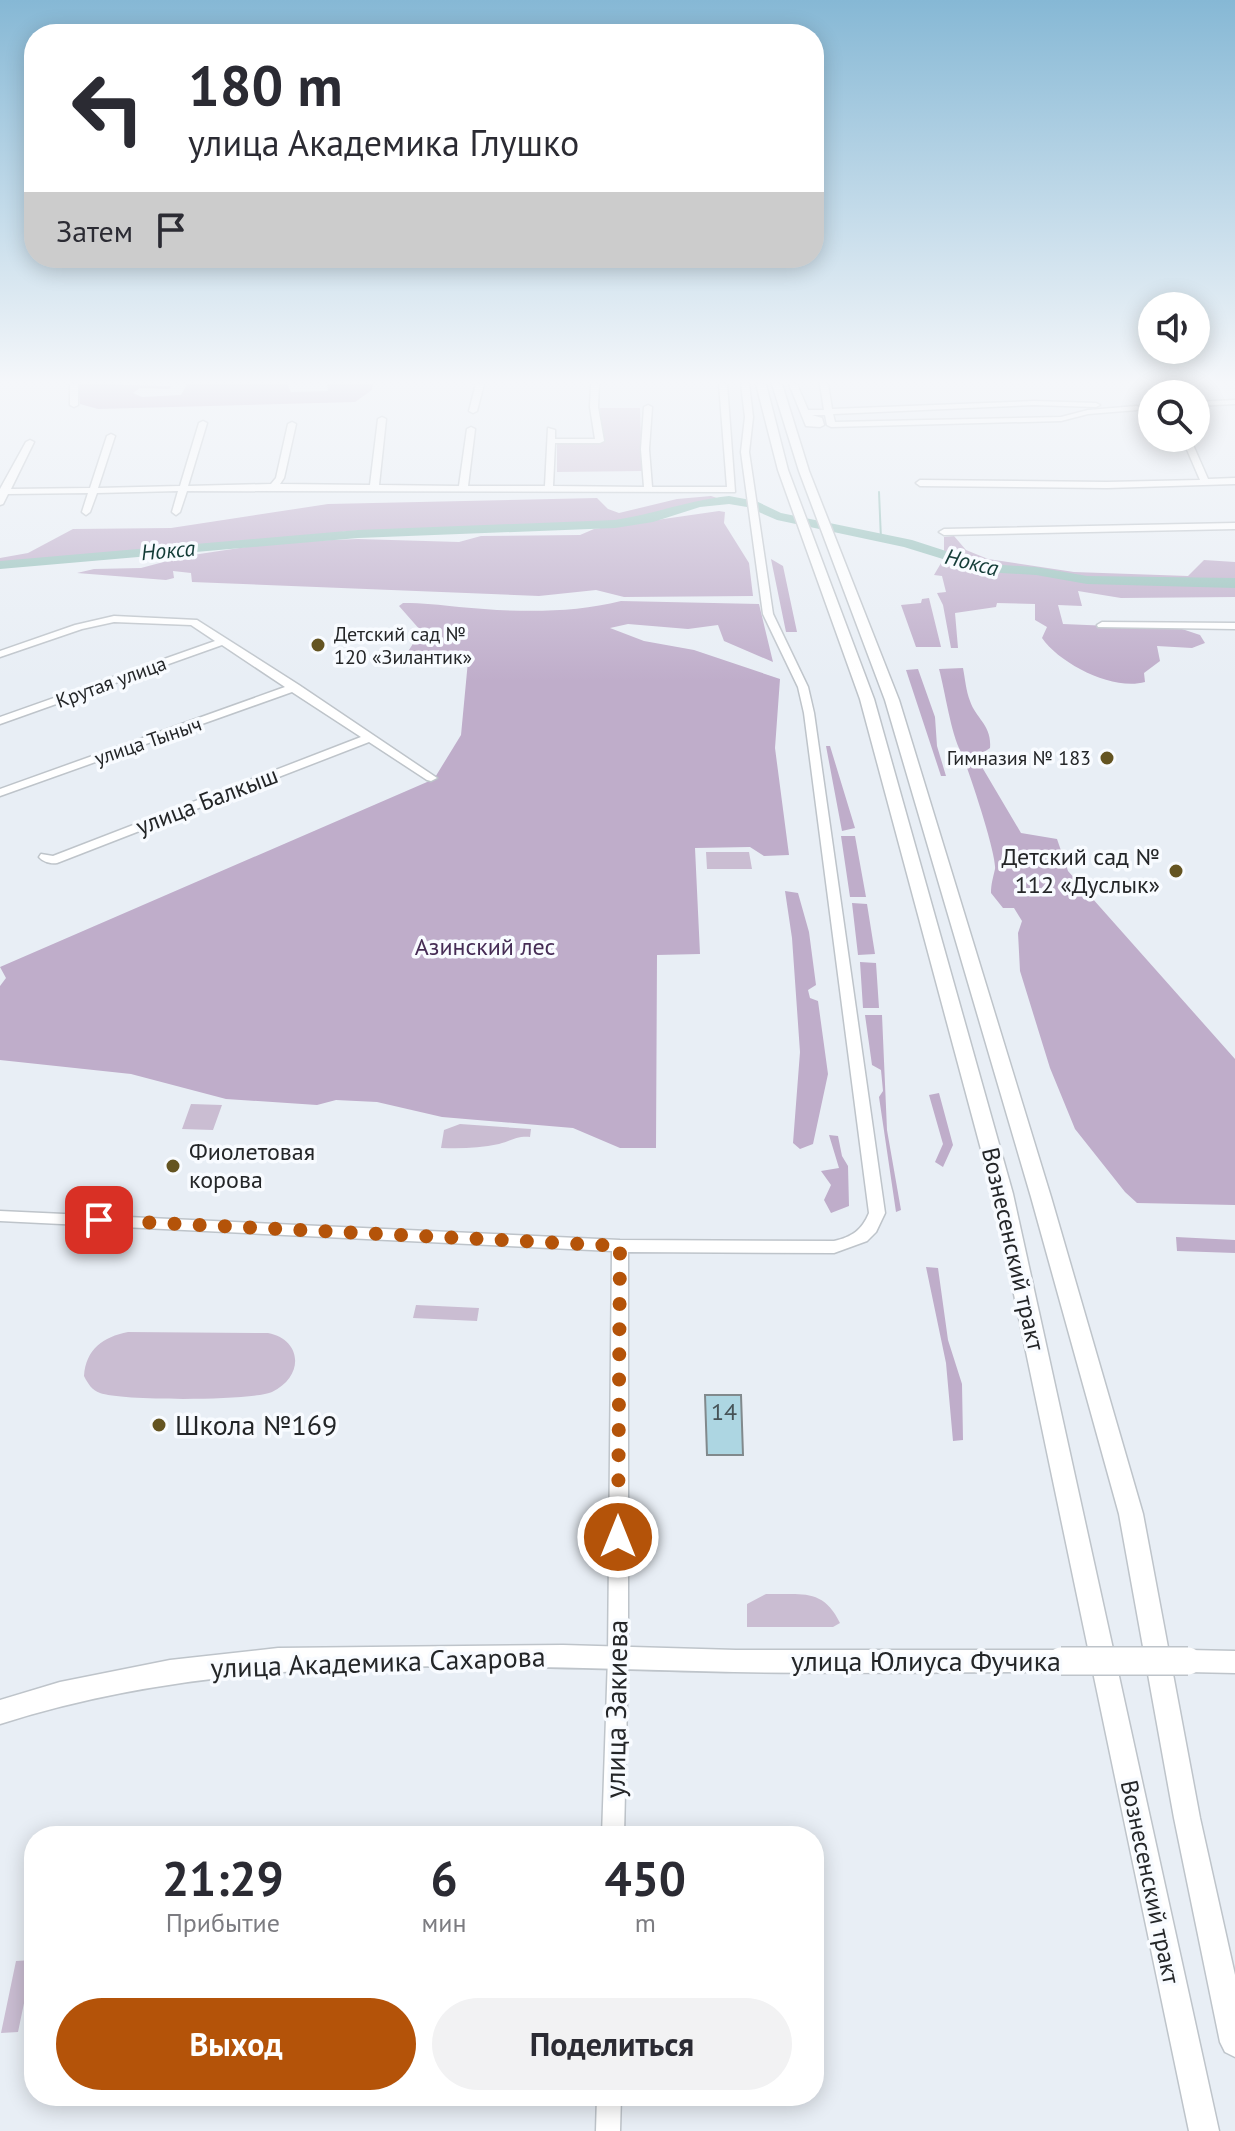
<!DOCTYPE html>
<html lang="ru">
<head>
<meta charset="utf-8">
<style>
  body { margin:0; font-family:"PT Sans",sans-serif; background:#f2f2f3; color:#2b2b33; height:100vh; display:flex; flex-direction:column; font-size:30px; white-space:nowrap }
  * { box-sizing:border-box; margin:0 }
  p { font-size:26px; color:#7c7c81 }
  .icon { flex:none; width:44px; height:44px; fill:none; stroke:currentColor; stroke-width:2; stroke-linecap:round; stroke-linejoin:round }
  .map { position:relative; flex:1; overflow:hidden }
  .side { position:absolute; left:24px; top:1826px; width:800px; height:280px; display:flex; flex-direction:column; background:#fff; border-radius:32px; box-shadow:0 4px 20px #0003 }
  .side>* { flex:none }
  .hud { position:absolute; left:24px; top:24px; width:800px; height:244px; border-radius:32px; box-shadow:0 4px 20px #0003; background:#fff; color:#2b2b33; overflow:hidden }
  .buttons { position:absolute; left:1138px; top:292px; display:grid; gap:16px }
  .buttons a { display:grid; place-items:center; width:72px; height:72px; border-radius:50%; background:#fff; box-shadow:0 4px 20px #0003; font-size:40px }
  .pin { position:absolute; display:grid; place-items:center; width:68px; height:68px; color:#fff; margin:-34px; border-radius:16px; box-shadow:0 4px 12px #0006 }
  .me { position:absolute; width:88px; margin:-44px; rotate:0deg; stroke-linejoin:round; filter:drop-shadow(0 0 6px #0008) }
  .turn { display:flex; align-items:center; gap:28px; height:168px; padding:0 32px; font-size:36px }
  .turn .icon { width:104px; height:104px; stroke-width:2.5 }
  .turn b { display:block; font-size:56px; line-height:68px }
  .then { display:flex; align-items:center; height:76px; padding:0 32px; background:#0003; gap:16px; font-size:30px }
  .eta { display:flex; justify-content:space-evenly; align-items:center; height:136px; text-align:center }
  .eta b { font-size:48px; font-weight:800; line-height:56px }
  .primary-button { display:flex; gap:16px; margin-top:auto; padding:16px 32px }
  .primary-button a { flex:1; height:92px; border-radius:48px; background:#b45309; color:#fff; font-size:32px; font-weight:800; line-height:92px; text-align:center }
  .primary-button a+a { background:#f2f2f3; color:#2b2b33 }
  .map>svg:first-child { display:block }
  .green { fill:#cabdd2 }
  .forest { fill:#bfadca }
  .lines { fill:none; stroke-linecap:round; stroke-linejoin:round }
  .stream { stroke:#94bfb9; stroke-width:2 }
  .river { fill:#94bfb9; fill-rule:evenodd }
  .building { fill:#add6e2; stroke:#81898c; stroke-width:2 }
  .minor-casing { stroke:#bec4ca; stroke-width:3 }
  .major-casing { stroke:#bec4ca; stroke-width:3 }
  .minor { fill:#fff; fill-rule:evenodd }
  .major { fill:#fff; fill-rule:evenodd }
  .major-bridge-casing { stroke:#bec4ca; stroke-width:30; stroke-linecap:butt }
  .major-bridge { stroke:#fff; stroke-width:27 }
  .route { stroke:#b45309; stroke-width:14; stroke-dasharray:0 25.2 }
  .poi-dot { fill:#645421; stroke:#f8fbff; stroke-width:3 }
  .labels { text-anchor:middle; stroke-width:7; stroke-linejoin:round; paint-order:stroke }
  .far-poi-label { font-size:20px; fill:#242628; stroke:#f8fbff; text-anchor:start }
  .far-street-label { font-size:20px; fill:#242628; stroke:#f8fbff }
  .far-water-label { font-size:22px; font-style:italic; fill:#133c37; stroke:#f8fbff }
  .street-label { font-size:24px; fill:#242628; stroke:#f8fbff }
  .poi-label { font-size:24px; fill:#242628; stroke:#f8fbff; text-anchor:end }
  .park-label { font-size:24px; fill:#462c55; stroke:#f8fbff }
  .near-number-label { font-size:24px; fill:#465256 }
  .near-poi-label { font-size:28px; fill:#242628; stroke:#f8fbff; text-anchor:start }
  .near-street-label { font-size:28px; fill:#242628; stroke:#f8fbff }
</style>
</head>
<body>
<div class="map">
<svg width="1235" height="2131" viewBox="0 0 1235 2131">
  <rect width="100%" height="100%" fill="#e8eef5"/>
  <path class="green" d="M 600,408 L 640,408 L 642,471 L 557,472 L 557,442 L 602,441 Z
    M 706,852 L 749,852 L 752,869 L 707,869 Z
    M 191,1104 L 222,1105 L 213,1130 L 182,1129 Z
    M 460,1124 L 531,1129 L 530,1137 C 516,1136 511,1141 499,1144 C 480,1148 461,1149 441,1148 L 444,1130 Z
    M 416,1305 L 479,1308 L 477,1321 L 413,1318 Z
    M 128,1332 L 268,1333 C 303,1340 304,1377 272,1392 C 252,1401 121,1401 100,1393 C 92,1390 88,1384 84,1376 C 86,1349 103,1337 128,1332 Z
    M 766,1594 C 800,1595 823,1587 840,1623 L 833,1627 L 747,1627 L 747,1604 Z
    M 33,1960 L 18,2032 L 1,2033 L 16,1961 Z"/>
  <path class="forest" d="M 78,384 L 172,386 L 169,389 L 140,388 L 133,393 L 142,397 L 181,395 L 187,384 L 287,384 L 291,392 L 328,391 L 327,384 L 373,384 L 372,390 L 355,402 L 98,409 L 80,404 Z
    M 711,496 L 717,498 L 645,518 L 615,522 L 349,531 L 175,553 L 0,567 L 0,558 L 28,553 L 73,529 L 171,528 L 328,504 L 597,498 L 608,509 L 619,513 L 677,499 Z
    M 719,511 L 725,512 L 724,523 L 749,563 L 753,596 L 624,597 L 596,590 L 539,596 L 192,582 L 191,573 L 173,571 L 174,578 L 166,580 L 77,573 L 94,569 L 141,568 L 186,556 L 280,542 L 358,539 L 459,542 L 481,536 L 580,535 L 594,529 Z
    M 954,536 L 966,550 L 988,559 L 1074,572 L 1188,576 L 1204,560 L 1235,562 L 1235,597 L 1121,598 L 1078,591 L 1082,606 L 1058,605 L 1063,624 L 1182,629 L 1200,635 L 1205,643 L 1192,648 L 1157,646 L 1160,661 L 1144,673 L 1145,682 C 1113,691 1060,664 1042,638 L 1047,627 L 1035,620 L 1035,604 L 997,603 L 996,607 L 955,613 L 958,648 L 951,648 L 943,605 L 937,593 L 946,592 L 942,576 L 934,575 L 944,558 L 944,537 Z
    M 771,559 L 783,566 L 797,632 L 786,632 Z
    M 929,598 L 941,647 L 916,647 L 901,605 L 921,603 L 922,599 Z
    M 621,601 L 759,604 L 773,662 L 724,641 L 718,625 L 688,629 L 628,624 L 610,628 L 644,641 L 694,650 L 780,679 L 775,748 L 789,855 L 764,856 L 750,847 L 695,848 L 700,954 L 657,955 L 656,1148 L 620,1148 L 573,1128 L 442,1117 L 377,1102 L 336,1100 L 317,1105 L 226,1099 L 131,1074 L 0,1060 L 0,986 L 6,978 L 0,967 L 434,779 L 461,735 L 468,661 L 402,661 L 421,631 L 399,606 L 403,603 C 423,603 440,605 459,607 C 511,612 570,614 621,601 Z
    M 963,668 C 965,678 966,691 970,701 C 976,719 992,725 990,748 L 981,754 L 979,762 L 1021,833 L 1057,839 L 1068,871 L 1235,1059 L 1235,1205 L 1137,1203 L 1125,1192 L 1075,1129 L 1050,1068 L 1020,971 L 1018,933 L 1022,921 L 1014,908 L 1003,908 L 991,893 C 991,884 993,878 995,869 C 997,855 968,768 961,752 C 951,734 945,691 939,669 Z
    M 918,669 L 935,717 L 937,746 L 946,776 L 941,776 L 906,670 Z
    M 826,746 L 830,746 L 855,828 L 842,831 Z
    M 841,836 L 855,836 L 866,897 L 850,897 Z
    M 785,891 L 798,893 L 809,932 L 816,985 L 808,990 L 810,998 L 818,1001 L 828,1074 L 813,1144 L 800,1149 L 793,1143 L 800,1052 L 792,938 Z
    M 852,903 L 867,904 L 875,954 L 858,955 Z
    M 860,962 L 876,963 L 879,1008 L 863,1008 Z
    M 865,1015 L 882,1015 L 887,1130 L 901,1210 L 896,1212 L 879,1097 L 883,1091 L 881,1070 L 872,1065 Z
    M 939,1093 L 953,1145 L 943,1167 L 935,1162 L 943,1144 L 929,1095 Z
    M 829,1135 L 838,1136 L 842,1156 L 848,1166 L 849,1206 L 831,1213 L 824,1200 L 831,1185 L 821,1171 L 839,1168 Z
    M 1176,1237 L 1235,1240 L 1235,1253 L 1177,1251 Z
    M 926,1267 L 938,1268 L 948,1340 L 962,1384 L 963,1440 L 953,1441 L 946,1363 Z"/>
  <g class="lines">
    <path class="stream" d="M 879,492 L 881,539"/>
    <path class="river" d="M 729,496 L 756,501 L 781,513 L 912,540 L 986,564 L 1036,567 L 1087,576 L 1235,578 L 1235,588 L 1087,584 L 1036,575 L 985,572 L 904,547 L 777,520 L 747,507 L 729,504 L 700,507 L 653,522 L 615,528 L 358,538 L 0,569 L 0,561 L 358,530 L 615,520 C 654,514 690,500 729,496 Z"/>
  </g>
  <path class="building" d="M 705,1395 L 741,1395 L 743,1455 L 707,1455 Z"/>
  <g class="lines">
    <g class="minor-casing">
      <path id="minor" d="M 70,384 L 78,384 L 78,405 L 74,407 L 70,405 Z
        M 476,384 L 484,384 L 477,411 L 473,413 L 469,411 Z
        M 591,384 L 599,384 L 598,407 L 604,441 L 600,443 L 555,443 L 553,486 L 644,487 L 641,449 L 644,407 L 648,405 L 652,407 L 649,449 L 652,487 L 727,487 L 719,384 L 727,384 L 735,492 L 187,491 L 180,512 L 176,515 L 172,512 L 178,491 L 97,493 L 90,512 L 86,515 L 82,512 L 88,493 L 8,494 L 3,504 L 0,505 L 0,489 L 26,442 L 30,440 L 34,442 L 11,489 L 90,488 L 107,436 L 111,434 L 115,436 L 98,488 L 180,486 L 199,423 L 203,421 L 207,423 L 188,486 L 271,484 L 276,478 L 288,424 L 292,422 L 296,424 L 284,478 L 280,484 L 370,485 L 378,419 L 382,417 L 386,419 L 379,485 L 459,486 L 467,429 L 471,427 L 475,429 L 468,486 L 545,486 L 548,428 L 555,430 L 555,439 L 595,439 L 590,407 Z
        M 741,384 L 749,384 L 753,417 L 749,452 L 773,614 L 808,687 L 814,713 L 885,1213 L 876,1232 L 867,1241 L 834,1253 L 628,1252 L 628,1657 L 624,1836 L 602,1836 L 608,1657 L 612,1251 L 0,1221 L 0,1211 L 620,1240 L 834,1241 C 852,1237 862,1230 869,1213 L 804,713 L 798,687 L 763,614 L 741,452 L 745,417 Z
        M 789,384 L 797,384 L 808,410 L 824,410 L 820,384 L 828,384 L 832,409 L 1034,401 L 1096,403 L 1100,405 L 1096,407 L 1034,405 L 833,414 L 835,422 L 1061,417 L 1088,410 L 1137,406 L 1141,408 L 1137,410 L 1088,414 L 1061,421 L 831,427 L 827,425 L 825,415 L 812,415 L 822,418 L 824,425 L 820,427 L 806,426 Z
        M 1235,400 L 1235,404 L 1196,406 L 1196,402 Z
        M 1182,438 L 1190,438 L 1208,479 L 1235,478 L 1235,484 L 1107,488 L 920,486 L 916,483 L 920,480 L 1107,482 L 1200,480 Z
        M 1235,523 L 1235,529 L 944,535 L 939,532 L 944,529 Z
        M 114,616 L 197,620 L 299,685 L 437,778 L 431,781 L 427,780 L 369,742 L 57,863 C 51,864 43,862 39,857 L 41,854 L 53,856 L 361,737 L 292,692 L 0,796 L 0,789 L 285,687 L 222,645 L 0,724 L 0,717 L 215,641 L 191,625 L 114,622 L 82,629 L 0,657 L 0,651 L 75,625 Z
        M 1102,622 L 1235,623 L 1235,629 L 1098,627 L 1097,625 Z
        M 597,2096 L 621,2096 L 620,2131 L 596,2131 Z"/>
    </g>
    <g class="major-casing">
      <path id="major" d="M 756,384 L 766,384 L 788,470 L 874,699 L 1013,1194 L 1219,2131 L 1189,2131 L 993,1194 L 860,699 L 778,470 Z
        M 772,384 L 782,384 L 809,471 L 899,700 L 1051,1197 L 1143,1514 L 1200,1818 L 1235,1975 L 1235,2057 L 1225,2052 L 1220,2042 L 1174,1818 L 1119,1514 L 1031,1197 L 885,700 L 799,471 Z
        M 563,1645 L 736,1650 L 1061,1650 L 1070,1653 L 1074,1661 L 1070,1669 L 1061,1672 C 952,1672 843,1674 734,1672 C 489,1667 237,1648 0,1724 L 0,1700 L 60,1682 L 170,1660 L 278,1648 Z
        M 1188,1650 L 1235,1651 L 1235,1673 L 1188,1672 L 1179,1669 L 1175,1661 L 1179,1653 Z"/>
    </g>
    <use href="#minor" class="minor"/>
    <use href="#major" class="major"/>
    <g class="major-bridge-casing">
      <path id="major-bridge" d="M 1061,1661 L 1188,1661"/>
    </g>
    <use href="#major-bridge" class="major-bridge"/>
  </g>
  <linearGradient id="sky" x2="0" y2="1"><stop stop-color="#86b8d5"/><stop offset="0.56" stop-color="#f5f7fa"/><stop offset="1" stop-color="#f5f7fa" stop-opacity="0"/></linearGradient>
  <rect width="1235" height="682" fill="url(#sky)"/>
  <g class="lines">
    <path class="route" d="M 99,1220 L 620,1246 L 618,1537"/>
  </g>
  <g class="poi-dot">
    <circle cx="318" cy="645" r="8"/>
    <circle cx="1107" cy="758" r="8"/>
    <circle cx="1176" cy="871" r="8"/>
    <circle cx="173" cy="1166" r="8"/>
    <circle cx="159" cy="1425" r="8"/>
  </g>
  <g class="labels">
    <g class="far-poi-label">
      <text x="334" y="641">Детский сад №<tspan x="334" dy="23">120 «Зилантик»</tspan></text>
      <text x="1091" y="765" text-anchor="end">Гимназия № 183</text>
    </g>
    <g class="far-street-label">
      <text transform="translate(111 682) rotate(-20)" y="7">Крутая улица</text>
      <text transform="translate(148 741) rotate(-19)" y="7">улица Тыныч</text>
    </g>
    <g class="far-water-label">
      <text transform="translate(168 550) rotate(-5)" y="8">Нокса</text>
      <text transform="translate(972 562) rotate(14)" y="8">Нокса</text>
    </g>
    <g class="street-label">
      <text transform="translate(207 801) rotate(-21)" y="8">улица Балкыш</text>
      <text transform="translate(1013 1249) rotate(77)" y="8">Вознесенский тракт</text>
      <text transform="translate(1150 1882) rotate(78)" y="8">Вознесенский тракт</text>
    </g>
    <g class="poi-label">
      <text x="1160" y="865">Детский сад №<tspan x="1160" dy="28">112 «Дуслык»</tspan></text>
      <text x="189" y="1160" text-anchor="start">Фиолетовая<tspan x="189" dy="28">корова</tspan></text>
    </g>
    <g class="park-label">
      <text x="485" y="955">Азинский лес</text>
    </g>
    <g class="near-number-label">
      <text x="724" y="1420">14</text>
    </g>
    <g class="near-poi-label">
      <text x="175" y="1435">Школа №169</text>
    </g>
    <g class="near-street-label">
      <text x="926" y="1671">улица Юлиуса Фучика</text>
      <text transform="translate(378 1662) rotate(-2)" y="10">улица Академика Сахарова</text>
      <text transform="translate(616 1709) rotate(-89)" y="10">улица Закиева</text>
    </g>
  </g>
</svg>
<div class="buttons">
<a><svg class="icon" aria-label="sound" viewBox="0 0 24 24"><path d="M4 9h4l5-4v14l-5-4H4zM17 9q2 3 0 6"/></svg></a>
<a><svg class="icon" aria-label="search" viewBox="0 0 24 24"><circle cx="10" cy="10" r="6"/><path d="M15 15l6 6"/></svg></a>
</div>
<div class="pin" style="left:99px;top:1220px;background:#d93025"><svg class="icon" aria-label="arrive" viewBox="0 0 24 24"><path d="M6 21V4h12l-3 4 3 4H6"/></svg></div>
<svg class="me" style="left:618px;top:1537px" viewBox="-20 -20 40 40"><circle r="17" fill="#b45309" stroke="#fff" stroke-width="3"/><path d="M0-11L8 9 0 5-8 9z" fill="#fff"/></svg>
<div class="hud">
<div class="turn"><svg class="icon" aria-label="left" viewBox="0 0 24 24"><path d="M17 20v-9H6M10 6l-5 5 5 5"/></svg><div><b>180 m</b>улица Академика Глушко</div></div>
<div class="then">Затем<svg class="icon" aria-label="arrive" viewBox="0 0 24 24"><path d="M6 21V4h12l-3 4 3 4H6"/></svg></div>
</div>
<section class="side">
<div class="eta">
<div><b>21:29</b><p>Прибытие</p></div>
<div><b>6</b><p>мин</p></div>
<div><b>450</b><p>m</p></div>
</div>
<div class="primary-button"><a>Выход</a><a>Поделиться</a></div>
</section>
</div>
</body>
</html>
